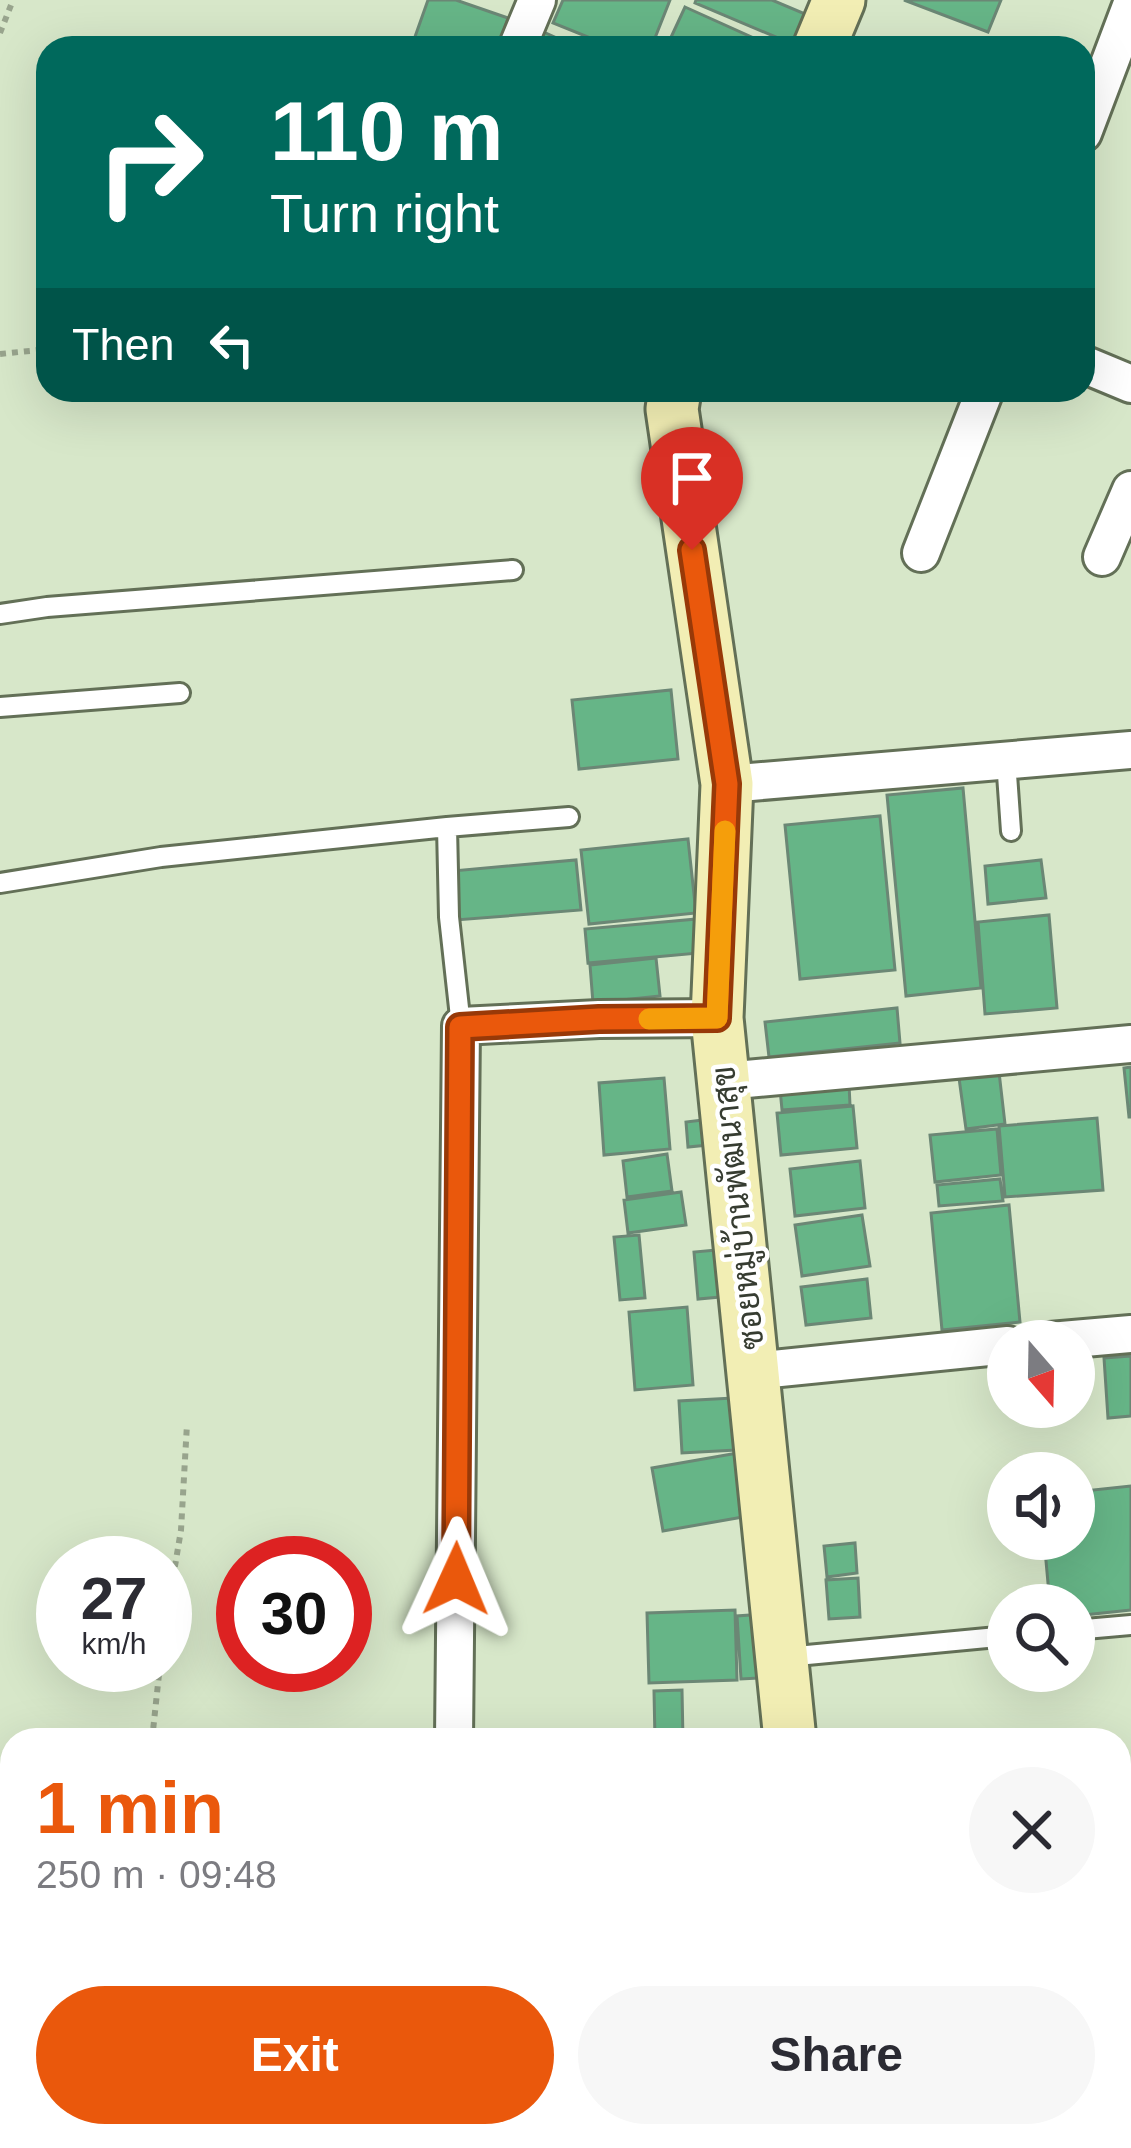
<!DOCTYPE html>
<html lang="en">
<head>
<meta charset="utf-8">
<style>
  body { margin:0; font-family:Arial,Sarabun,sans-serif; background:#f7f7f7; color:#2b2b33; height:100vh; display:flex; flex-direction:column; font-size:45px; white-space:nowrap }
  * { box-sizing:border-box; margin:0 }
  p { font-size:39px; color:#7c7c81 }
  .icon { flex:none; width:66px; height:66px; fill:none; stroke:currentColor; stroke-width:2; stroke-linecap:round; stroke-linejoin:round }
  .map { position:relative; flex:1; overflow:hidden }
  .panel { position:absolute; left:0px; top:1728px; width:1131px; height:420px; display:flex; flex-direction:column; background:#fff; border-radius:36px 36px 0 0; box-shadow:0 12px 48px #0002 }
  .panel>* { flex:none }
  .guide { position:absolute; left:36px; top:36px; width:1059px; height:366px; border-radius:36px; box-shadow:0 12px 48px #0002; background:#00695c; color:#fff; overflow:hidden }
  .needle { width:78px; rotate:160deg }
  .controls { position:absolute; left:987px; top:1320px; display:grid; gap:24px }
  .controls a { display:grid; place-items:center; width:108px; height:108px; border-radius:50%; background:#fff; box-shadow:0 12px 48px #0002; font-size:60px }
  .speed { position:absolute; left:36px; top:1536px; display:flex; gap:24px; font-size:60px; font-weight:700; text-align:center }
  .speed>* { display:grid; place-content:center; width:156px; height:156px; border-radius:50%; background:#fff; box-shadow:0 12px 48px #0002; line-height:1 }
  .speed small { font-size:30px; font-weight:400 }
  .speed .limit { border:18px solid #d22; background:#fff; color:#111 }
  .pin { position:absolute; display:grid; place-items:center; width:102px; height:102px; color:#fff; margin:-123px -51px; border-radius:50% 50% 50% 0; rotate:-45deg; box-shadow:0 0 12px #0007 }
  .pin .icon { rotate:45deg }
  .me { position:absolute; width:132px; margin:-66px; rotate:1deg; stroke-linejoin:round; filter:drop-shadow(0 0 9px #0008) }
  .turn { display:flex; align-items:center; gap:42px; height:252px; padding:0 36px; font-size:54px }
  .turn .icon { width:156px; height:156px; stroke-width:2.5 }
  .turn b { display:block; font-size:84px; line-height:102px }
  .then { display:flex; align-items:center; height:114px; padding:0 36px; background:#0003; gap:24px; font-size:45px }
  .round { display:grid; place-items:center; flex:none; width:126px; height:126px; border-radius:63px; background:#f7f7f7 }
  .head { display:flex; align-items:center; justify-content:space-between; height:204px; padding:0 36px }
  h1 { font-size:72px; font-weight:600; line-height:90px; color:#ea580c }
  .cta { display:flex; gap:24px; margin-top:auto; padding:24px 36px }
  .cta a { flex:1; height:138px; border-radius:72px; background:#ea580c; color:#fff; font-size:48px; font-weight:600; line-height:138px; text-align:center }
  .cta a+a { background:#f7f7f7; color:#2b2b33 }
  .map>svg:first-child { display:block }
  .building { fill:#66b587; stroke:#6b8775; stroke-width:3 }
  .lines { fill:none; stroke-linecap:round; stroke-linejoin:round }
  .lane-casing { stroke:#637057; stroke-width:24 }
  .street-casing { stroke:#637057; stroke-width:42 }
  .secondary-casing { stroke:#637057; stroke-width:57 }
  .path { stroke:#98a48d; stroke-width:6; stroke-dasharray:6 6; stroke-linecap:butt }
  .lane { stroke:#fff; stroke-width:18 }
  .street { stroke:#fff; stroke-width:36 }
  .secondary { stroke:#f2eeb4; stroke-width:51 }
  .route-casing { stroke:#983908; stroke-width:30 }
  .route { stroke:#ea580c; stroke-width:21 }
  .slow { stroke:#f59e0b; stroke-width:21 }
  .labels { text-anchor:middle; stroke-width:9; stroke-linejoin:round; paint-order:stroke }
  .street-label { font-size:33px; fill:#363c31; stroke:#fff }
</style>
</head>
<body>
<div class="map">
<svg width="1131" height="2148" viewBox="0 0 1131 2148">
  <rect width="100%" height="100%" fill="#d7e7c9"/>
  <path class="building" d="M 428,0 L 456,0 L 508,18 L 498,48 L 411,48 Z
    M 563,0 L 670,0 L 651,48 L 615,48 L 553,23 Z
    M 696,0 L 772,0 L 810,16 L 797,46 L 695,3 Z
    M 904,0 L 1001,0 L 988,32 Z
    M 685,7 L 776,48 L 666,48 Z
    M 537,29 L 579,48 L 528,48 Z
    M 671,690 L 678,759 L 579,769 L 572,700 Z
    M 963,788 L 981,988 L 906,996 L 887,795 Z
    M 880,816 L 895,970 L 800,979 L 785,825 Z
    M 688,839 L 696,913 L 589,924 L 581,850 Z
    M 576,860 L 581,910 L 456,920 L 452,871 Z
    M 1041,860 L 1046,898 L 988,904 L 985,866 Z
    M 1049,915 L 1057,1008 L 985,1014 L 978,922 Z
    M 708,918 L 710,952 L 588,963 L 585,929 Z
    M 656,958 L 660,996 L 593,1003 L 590,965 Z
    M 897,1008 L 900,1043 L 769,1057 L 765,1022 Z
    M 1131,1067 L 1131,1117 L 1129,1117 L 1124,1068 Z
    M 999,1072 L 1005,1124 L 966,1129 L 959,1078 Z
    M 664,1078 L 670,1149 L 604,1155 L 599,1083 Z
    M 849,1084 L 850,1105 L 782,1110 L 780,1089 Z
    M 853,1106 L 857,1148 L 781,1155 L 777,1113 Z
    M 727,1117 L 729,1143 L 688,1147 L 686,1122 Z
    M 1097,1118 L 1103,1190 L 1005,1197 L 999,1126 Z
    M 997,1129 L 1001,1175 L 935,1182 L 930,1135 Z
    M 667,1154 L 672,1191 L 627,1197 L 623,1161 Z
    M 860,1161 L 865,1208 L 795,1216 L 790,1169 Z
    M 1000,1179 L 1003,1201 L 939,1206 L 937,1185 Z
    M 681,1192 L 686,1225 L 628,1233 L 624,1200 Z
    M 1009,1205 L 1020,1322 L 942,1330 L 931,1213 Z
    M 862,1215 L 870,1266 L 802,1276 L 795,1225 Z
    M 639,1235 L 645,1298 L 620,1300 L 614,1237 Z
    M 739,1248 L 743,1295 L 698,1299 L 694,1252 Z
    M 867,1279 L 871,1318 L 806,1325 L 801,1287 Z
    M 687,1307 L 693,1385 L 635,1390 L 629,1312 Z
    M 1131,1356 L 1131,1416 L 1108,1418 L 1104,1358 Z
    M 751,1397 L 754,1449 L 682,1453 L 679,1401 Z
    M 749,1451 L 760,1514 L 663,1531 L 652,1468 Z
    M 1131,1486 L 1131,1610 L 1074,1616 L 1074,1605 L 1050,1605 L 1044,1539 L 1074,1539 L 1074,1492 Z
    M 855,1543 L 857,1573 L 827,1577 L 824,1546 Z
    M 858,1578 L 860,1617 L 829,1619 L 826,1580 Z
    M 735,1610 L 737,1680 L 649,1683 L 647,1613 Z
    M 776,1613 L 779,1677 L 741,1679 L 737,1616 Z
    M 682,1690 L 683,1740 L 655,1740 L 654,1691 Z
    M 198,2136 L 227,2136 L 226,2148 L 198,2148 Z
    M 507,2136 L 666,2136 L 667,2148 L 507,2148 Z
    M 887,2136 L 908,2136 L 909,2148 L 887,2148 Z
    M 912,2136 L 936,2136 L 937,2148 L 913,2148 Z"/>
  <g class="lines">
    <g class="lane-casing">
      <path id="lane" d="M 0,614 L 47,607 L 513,570
        M 0,707 L 180,693
        M 1006,760 L 1011,831
        M 0,883 L 161,857 L 447,827
        M 461,1026 L 449,917 L 447,827 L 569,817
        M 1074,1630 L 1131,1625
        M 786,1657 L 1008,1636"/>
    </g>
    <g class="street-casing">
      <path id="street" d="M 517,48 L 537,0
        M 1083,133 L 1131,6
        M 1083,364 L 1131,384
        M 921,553 L 985,390
        M 1102,557 L 1131,490
        M 727,784 L 1131,750
        M 725,1081 L 1131,1044
        M 1050,1341 L 1131,1334
        M 752,1371 L 1008,1345
        M 454,1740 L 461,1026 L 599,1019 L 717,1018
        M 0,2035 L 12,2034
        M 484,2136 L 484,2148
        M 28,2148 L 29,2136
        M 361,2148 L 362,2136"/>
    </g>
    <g class="secondary-casing">
      <path id="secondary" d="M 819,48 L 839,0
        M 675,390 L 672,409 L 727,784 L 717,1018 L 790,1740
        M 831,2136 L 832,2148"/>
    </g>
    <path class="path" d="M 0,33 L 13,0
      M 0,354 L 48,349
      M 165,1626 L 181,1530 L 187,1424
      M 152,1740 L 160,1665
      M 0,1807 L 12,1809"/>
    <use href="#lane" class="lane"/>
    <use href="#street" class="street"/>
    <use href="#secondary" class="secondary"/>
  </g>
  <g class="lines">
    <g class="route-casing">
      <path id="route" d="M 456,1579 L 460,1027 L 599,1019 L 717,1018 L 727,784 L 692,550"/>
    </g>
    <use href="#route" class="route"/>
    <path class="slow" d="M 649,1019 L 717,1018 L 725,831"/>
  </g>
  <g class="labels">
    <g class="street-label">
      <text transform="translate(737 1208) rotate(-96)" y="12">ซอยหมู่บ้านพัฒนาสุข</text>
    </g>
  </g>
</svg>
<div class="controls">
<a><svg class="needle" viewBox="-14 -14 28 28"><path d="M0-13l5 13h-10z" fill="#e53935"/><path d="M0 13l5-13h-10z" fill="#7c7c81"/></svg></a>
<a><svg class="icon" aria-label="sound" viewBox="0 0 24 24"><path d="M4 9h4l5-4v14l-5-4H4zM17 9q2 3 0 6"/></svg></a>
<a><svg class="icon" aria-label="search" viewBox="0 0 24 24"><circle cx="10" cy="10" r="6"/><path d="M15 15l6 6"/></svg></a>
</div>
<div class="speed"><div>27<small>km/h</small></div><div class="limit">30</div></div>
<div class="pin" style="left:692px;top:550px;background:#d93025"><svg class="icon" aria-label="arrive" viewBox="0 0 24 24"><path d="M6 21V4h12l-3 4 3 4H6"/></svg></div>
<svg class="me" style="left:456px;top:1579px" viewBox="-20 -20 40 40"><path d="M0-17L14 15 0 8-14 15z" fill="#ea580c" stroke="#fff" stroke-width="4"/></svg>
<div class="guide">
<div class="turn"><svg class="icon" aria-label="right" viewBox="0 0 24 24"><path d="M7 20v-9h11M14 6l5 5-5 5"/></svg><div><b>110 m</b>Turn right</div></div>
<div class="then">Then<svg class="icon" aria-label="left" viewBox="0 0 24 24"><path d="M17 20v-9H6M10 6l-5 5 5 5"/></svg></div>
</div>
<section class="panel">
<div class="head"><div><h1>1 min</h1><p>250 m · 09:48</p></div><a class="round"><svg class="icon" aria-label="close" viewBox="0 0 24 24"><path d="M6 6l12 12M18 6L6 18"/></svg></a></div>
<div class="cta"><a>Exit</a><a>Share</a></div>
</section>
</div>
</body>
</html>
